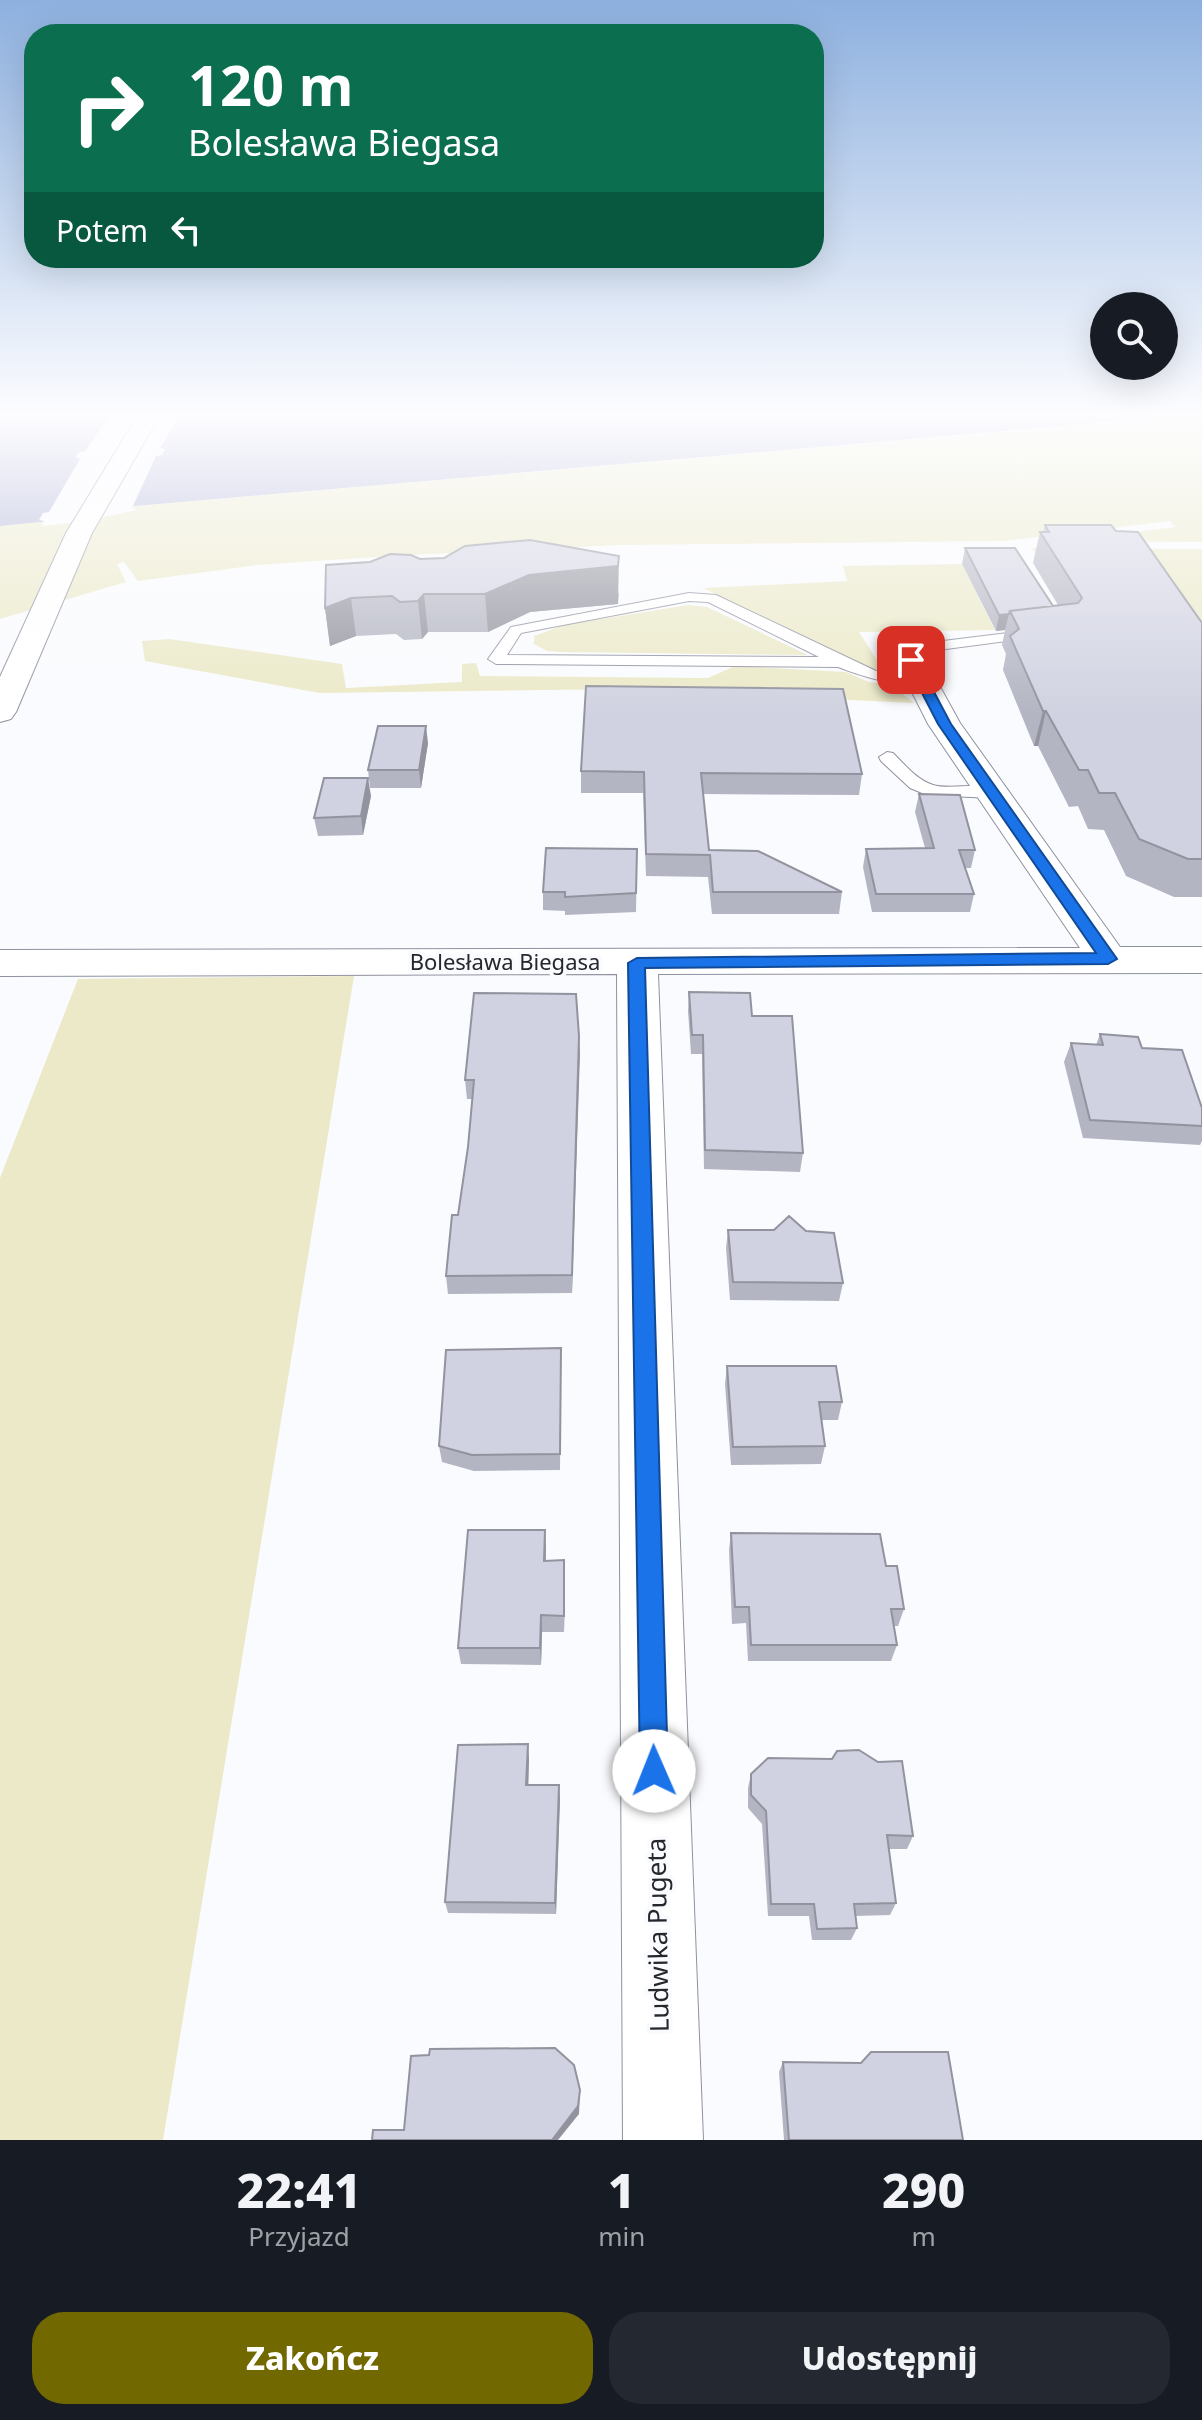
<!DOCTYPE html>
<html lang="pl">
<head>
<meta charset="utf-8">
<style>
  body { margin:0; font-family:"Noto Sans",sans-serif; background:#242831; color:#f1f3f6; height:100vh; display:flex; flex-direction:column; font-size:30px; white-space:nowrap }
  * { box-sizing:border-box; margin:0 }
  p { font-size:26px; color:#9ea1a6 }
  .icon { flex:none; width:44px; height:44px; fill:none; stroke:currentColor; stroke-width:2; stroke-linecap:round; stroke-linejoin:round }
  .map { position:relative; height:2140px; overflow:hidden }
  .details { display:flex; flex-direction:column; background:#171b24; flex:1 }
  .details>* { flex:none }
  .hud { position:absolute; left:24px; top:24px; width:800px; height:244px; border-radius:32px; box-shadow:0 8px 32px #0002; background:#0b6e4f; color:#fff; overflow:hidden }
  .controls { position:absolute; left:1090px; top:292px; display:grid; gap:16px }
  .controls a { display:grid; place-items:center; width:88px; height:88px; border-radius:50%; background:#171b24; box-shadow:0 8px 32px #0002; font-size:40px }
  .pin { position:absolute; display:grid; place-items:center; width:68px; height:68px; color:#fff; margin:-34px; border-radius:16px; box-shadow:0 4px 12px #0006 }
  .me { position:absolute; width:88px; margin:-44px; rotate:359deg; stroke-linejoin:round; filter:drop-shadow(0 0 6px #0008) }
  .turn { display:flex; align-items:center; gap:28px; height:168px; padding:0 32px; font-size:36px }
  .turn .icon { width:104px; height:104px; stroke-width:2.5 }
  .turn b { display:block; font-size:56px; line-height:68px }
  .then { display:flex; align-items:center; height:76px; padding:0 32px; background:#0003; gap:16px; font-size:30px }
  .eta { display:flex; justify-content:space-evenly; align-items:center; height:136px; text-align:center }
  .eta b { font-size:48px; font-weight:800; line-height:56px }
  .primary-button { display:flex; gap:16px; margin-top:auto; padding:16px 32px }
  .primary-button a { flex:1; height:92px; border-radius:32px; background:#726800; color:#fff; font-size:32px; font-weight:800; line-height:92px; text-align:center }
  .primary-button a+a { background:#242831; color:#f1f3f6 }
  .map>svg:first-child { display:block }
  .green { fill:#ebe9c7 }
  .water { fill:#a6abd2 }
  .pier { fill:#fafbfe }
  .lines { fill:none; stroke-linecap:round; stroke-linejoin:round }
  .lane-casing { stroke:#8f919f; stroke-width:2 }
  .street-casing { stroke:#8f919f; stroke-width:2 }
  .secondary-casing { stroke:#8f919f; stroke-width:2 }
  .lane { fill:#fff; fill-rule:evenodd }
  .street { fill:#fff; fill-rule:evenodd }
  .secondary { fill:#fff; fill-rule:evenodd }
  .wall { fill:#b3b5c2 }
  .shaded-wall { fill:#92939e }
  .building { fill:#d0d2e1; stroke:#92939e; stroke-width:2 }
  .route { fill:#1a73e8; stroke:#114b97; stroke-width:2 }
  .labels { text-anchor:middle; stroke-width:8; stroke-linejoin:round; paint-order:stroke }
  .street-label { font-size:22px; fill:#26272c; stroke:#fafbfe }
  .near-street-label { font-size:26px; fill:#26272c; stroke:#fafbfe }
</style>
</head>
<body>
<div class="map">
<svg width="1202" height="2140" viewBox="0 0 1202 2140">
  <rect width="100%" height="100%" fill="#fafbfe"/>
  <path class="green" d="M 1202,415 L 1202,542 L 1063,541 L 1175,527 L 1170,521 L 1003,541 L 619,545 L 389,556 L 257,565 L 138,581 L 124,562 L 117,564 L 126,582 L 0,619 L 0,526 L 80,518 L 124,507 Z
    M 1032,548 L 1202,549 L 1202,624 L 1127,553 L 1035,553 Z
    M 962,564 L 995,630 L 859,632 L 884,671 L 871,669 L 703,588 L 847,581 L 843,566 Z
    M 688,605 L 707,607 L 808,655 L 560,652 L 547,651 L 534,644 L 534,636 L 564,625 Z
    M 169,639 L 342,664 L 346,688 L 462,682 L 462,664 L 476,663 L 480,676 L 708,678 L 735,666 L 846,672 L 869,682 L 892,685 L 914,703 L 620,689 L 320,693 L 145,661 L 142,641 Z
    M 354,976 L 163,2140 L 0,2140 L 0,1178 L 78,979 Z"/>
  <path class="water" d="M 0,415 L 1189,415 L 124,507 L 80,518 L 0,526 Z"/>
  <path class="pier" d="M 110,415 L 180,415 L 160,448 L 165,449 L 162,455 L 156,456 L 132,508 L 137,510 L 81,522 L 42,526 L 44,521 L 39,520 L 43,513 L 49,512 L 80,459 L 75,457 L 79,452 L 85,451 Z"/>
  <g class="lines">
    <g class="lane-casing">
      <path id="lane" d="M 689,593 L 716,595 L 876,671 L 920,672 L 928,677 C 908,693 859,675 838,667 L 496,664 L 488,659 L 511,627 ZM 689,601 L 708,602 L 819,657 L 507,655 L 521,633 Z
        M 1032,630 L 1039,634 L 1037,637 L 931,651 L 911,665 L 903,660 L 927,643 Z
        M 887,752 L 893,753 C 905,765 917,780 933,785 C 953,791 986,779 1002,793 L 993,798 L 927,795 L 910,788 L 881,761 L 879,757 Z"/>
    </g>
    <g class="street-casing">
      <path id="street" d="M 911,651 L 922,654 L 960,723 L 1120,947 L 1202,947 L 1202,973 L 658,974 L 703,2140 L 623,2140 L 617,974 L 0,976 L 0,950 L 1080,948 L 928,724 L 896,660 L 900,654 Z"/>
    </g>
    <g class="secondary-casing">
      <path id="secondary" d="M 138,415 L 160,415 L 92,533 L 16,712 L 11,719 L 0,722 L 0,677 L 66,533 Z"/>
    </g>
    <use href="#lane" class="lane"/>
    <use href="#street" class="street"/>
    <use href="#secondary" class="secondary"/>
  </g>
  <path class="wall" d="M 1045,525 L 1116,531 L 1202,623 L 1202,897 L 1174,897 L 1126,876 L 1104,830 L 1088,829 L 1078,806 L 1069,807 L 1038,746 L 1034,746 L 1003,670 L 1006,654 L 1002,645 L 1005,630 L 996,631 L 962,564 L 965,548 L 1053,606 L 1058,605 L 1033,563 L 1040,532 L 1043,532 Z
    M 444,558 L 619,593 L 618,604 L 530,612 L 488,632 L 428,632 L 422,639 L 404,640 L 396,634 L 356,636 L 330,646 L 325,608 L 420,559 Z
    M 428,743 L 421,788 L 370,788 L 368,770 Z
    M 581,771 L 862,774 L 859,795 L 703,794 L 709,850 L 842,892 L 839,914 L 712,914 L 708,877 L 646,876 L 643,793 L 581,793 Z
    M 919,794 L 975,850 L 971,868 L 965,868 L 974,894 L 970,912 L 872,912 L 863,867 L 866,849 L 925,848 L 915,812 Z
    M 371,796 L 363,835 L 318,836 L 314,818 Z
    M 637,849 L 636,912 L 565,915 L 565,911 L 543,910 L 543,892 Z
    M 689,992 L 752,1016 L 803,1153 L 800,1172 L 704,1169 L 702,1054 L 691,1054 L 688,1011 Z
    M 1100,1034 L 1142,1048 L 1202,1108 L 1202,1141 L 1200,1145 L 1083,1138 L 1064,1062 L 1071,1043 L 1096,1045 Z
    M 579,1036 L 572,1293 L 448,1294 L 446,1276 L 458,1215 L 468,1147 L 472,1099 L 467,1099 L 465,1080 Z
    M 728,1230 L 843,1283 L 839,1301 L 730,1300 L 726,1248 Z
    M 561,1348 L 560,1470 L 474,1471 L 442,1462 L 439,1446 Z
    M 727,1366 L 842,1402 L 838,1420 L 821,1420 L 825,1446 L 821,1464 L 731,1465 L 725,1384 Z
    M 545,1530 L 546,1561 L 565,1577 L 564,1632 L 542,1632 L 541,1665 L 461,1664 L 458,1648 Z
    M 731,1533 L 886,1566 L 904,1609 L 898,1626 L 893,1626 L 897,1645 L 891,1661 L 748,1661 L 746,1623 L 732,1624 L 729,1550 Z
    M 529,1758 L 528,1785 L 560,1798 L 556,1914 L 448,1913 L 445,1902 Z
    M 751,1774 L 913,1836 L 907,1849 L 889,1849 L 896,1903 L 890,1915 L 855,1916 L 857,1928 L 851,1940 L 812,1940 L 809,1916 L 768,1916 L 762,1824 L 748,1808 L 748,1788 Z
    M 783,2062 L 963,2140 L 784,2140 L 779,2072 Z"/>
  <path class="shaded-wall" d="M 619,556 L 618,604 L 530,612 L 488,632 L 485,594 L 529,575 Z
    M 424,594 L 428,632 L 422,639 L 418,601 Z
    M 351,598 L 356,636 L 330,646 L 325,608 Z
    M 1009,614 L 1005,630 L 996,631 L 999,615 Z
    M 1043,711 L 1046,711 L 1038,746 L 1034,746 Z
    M 426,726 L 428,743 L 421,788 L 419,770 Z
    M 368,778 L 371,796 L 363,835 L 361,816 Z
    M 579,1036 L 580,1054 L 572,1293 L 572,1275 Z
    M 545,1530 L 546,1548 L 545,1578 L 544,1561 Z
    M 564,1560 L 565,1577 L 564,1632 Z
    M 541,1615 L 542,1632 L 541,1665 L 540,1648 Z
    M 528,1744 L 529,1758 L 528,1798 L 526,1785 Z
    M 559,1785 L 560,1798 L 556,1914 L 555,1903 Z
    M 580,2090 L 579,2114 L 558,2140 L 552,2140 Z"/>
  <path class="building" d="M 1045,525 L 1111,525 L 1116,531 L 1138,532 L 1202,623 L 1202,859 L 1188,859 L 1139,839 L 1115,793 L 1099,793 L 1088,770 L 1079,770 L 1046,711 L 1043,711 L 1010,636 L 1019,629 L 1010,611 L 1078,603 L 1082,598 L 1040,532 L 1049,532 Z
    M 530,540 L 619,556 L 618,566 L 529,575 L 485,594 L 424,594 L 418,601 L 400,602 L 392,596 L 351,598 L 325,608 L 326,565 L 370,562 L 390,554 L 411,555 L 420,559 L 444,558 L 465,546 Z
    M 965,548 L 1015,548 L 1053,606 L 1010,611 L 1009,614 L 999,615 Z
    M 586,686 L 843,689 L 862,774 L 701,773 L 709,850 L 758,851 L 842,892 L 713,892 L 710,855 L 646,854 L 644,772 L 581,771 Z
    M 378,726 L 426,726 L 419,770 L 368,770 Z
    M 324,778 L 368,778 L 361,816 L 314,818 Z
    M 919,794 L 960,795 L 975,850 L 959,850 L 974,894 L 876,894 L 866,849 L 934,848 Z
    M 546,848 L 637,849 L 636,893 L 565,897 L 565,892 L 543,892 Z
    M 689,992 L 750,993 L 752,1016 L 792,1016 L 803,1153 L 705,1150 L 703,1035 L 692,1035 Z
    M 474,993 L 576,994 L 579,1036 L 572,1275 L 446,1276 L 452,1215 L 458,1215 L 468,1147 L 474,1080 L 465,1080 Z
    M 1100,1034 L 1138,1037 L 1142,1048 L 1182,1050 L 1202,1108 L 1202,1126 L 1090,1120 L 1071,1043 L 1103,1045 Z
    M 789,1216 L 806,1231 L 834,1233 L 843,1283 L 733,1282 L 728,1230 L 774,1230 Z
    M 561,1348 L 560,1454 L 472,1455 L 439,1446 L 446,1350 Z
    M 727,1366 L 836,1366 L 842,1402 L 819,1402 L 825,1446 L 733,1447 Z
    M 468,1530 L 545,1530 L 544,1561 L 564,1560 L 564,1616 L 541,1615 L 540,1648 L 458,1648 Z
    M 731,1533 L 880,1534 L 886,1566 L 897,1566 L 904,1609 L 891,1609 L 897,1645 L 751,1645 L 749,1607 L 735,1607 Z
    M 528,1744 L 526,1785 L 559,1785 L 555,1903 L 445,1902 L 458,1745 Z
    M 859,1750 L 878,1762 L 902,1761 L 913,1836 L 887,1835 L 896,1903 L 854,1904 L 857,1928 L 817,1929 L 814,1904 L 771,1904 L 766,1811 L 751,1795 L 751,1774 L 768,1758 L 832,1759 L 837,1751 Z
    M 555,2048 L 574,2065 L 580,2090 L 578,2106 L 552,2140 L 372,2140 L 373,2130 L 404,2130 L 411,2056 L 429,2055 L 430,2049 Z
    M 871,2052 L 948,2052 L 963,2140 L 789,2140 L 783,2062 L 861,2063 Z"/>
  <linearGradient id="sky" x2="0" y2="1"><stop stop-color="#8db0df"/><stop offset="0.58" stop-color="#fdfdff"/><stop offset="1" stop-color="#fdfdff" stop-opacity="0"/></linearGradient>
  <rect width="1202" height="715" fill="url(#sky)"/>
  <path class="route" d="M 911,656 L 917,660 L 951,724 L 1117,959 L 1108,964 L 645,968 L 668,1771 L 664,1781 L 654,1785 L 644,1781 L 640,1771 L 628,963 L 637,958 L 1096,953 L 938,724 L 905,660 Z"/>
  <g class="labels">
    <g class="street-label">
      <text x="505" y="970">Bolesława Biegasa</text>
    </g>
    <g class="near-street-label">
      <text transform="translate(658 1935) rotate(-91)" y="9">Ludwika Pugeta</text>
    </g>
  </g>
</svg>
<div class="controls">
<a><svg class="icon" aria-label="search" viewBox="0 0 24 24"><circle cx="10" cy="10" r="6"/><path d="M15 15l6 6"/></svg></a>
</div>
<div class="pin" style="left:911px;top:660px;background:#d93025"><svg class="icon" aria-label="arrive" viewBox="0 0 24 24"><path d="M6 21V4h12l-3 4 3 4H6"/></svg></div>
<svg class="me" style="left:654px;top:1771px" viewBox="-20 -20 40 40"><circle r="19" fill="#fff"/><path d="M0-13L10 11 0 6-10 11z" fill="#1a73e8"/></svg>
<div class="hud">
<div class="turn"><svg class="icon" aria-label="right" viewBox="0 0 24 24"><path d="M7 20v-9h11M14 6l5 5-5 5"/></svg><div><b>120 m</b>Bolesława Biegasa</div></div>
<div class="then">Potem<svg class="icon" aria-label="left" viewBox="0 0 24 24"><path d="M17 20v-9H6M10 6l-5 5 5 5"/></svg></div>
</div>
</div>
<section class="details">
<div class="eta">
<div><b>22:41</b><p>Przyjazd</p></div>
<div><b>1</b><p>min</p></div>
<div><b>290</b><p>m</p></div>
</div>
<div class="primary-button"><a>Zakończ</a><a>Udostępnij</a></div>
</section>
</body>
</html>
